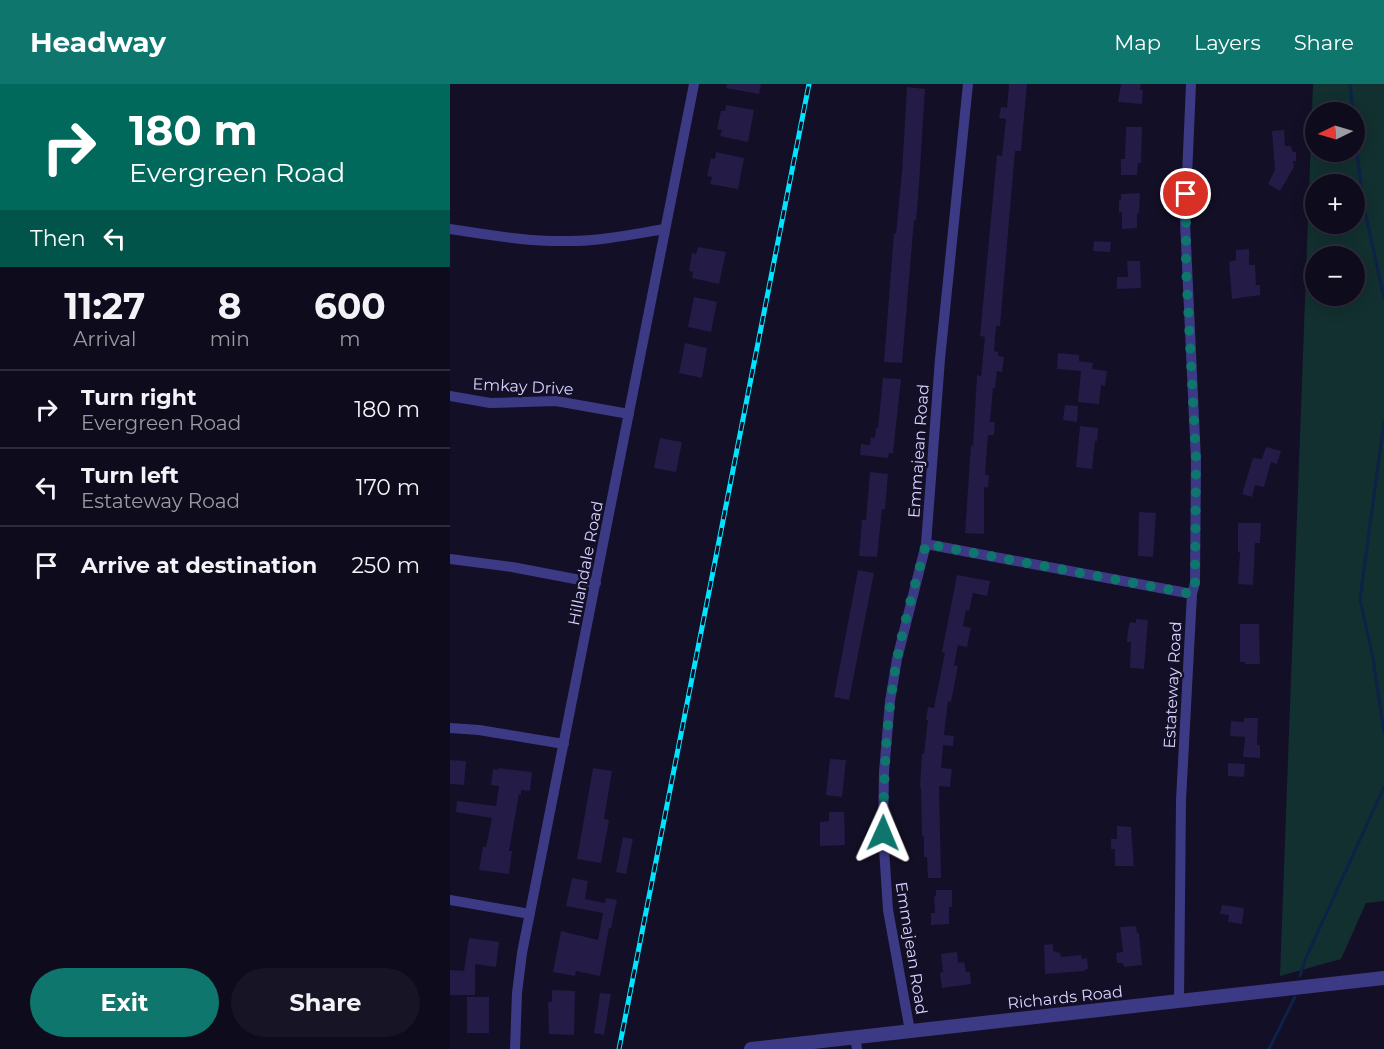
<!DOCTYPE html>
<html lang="en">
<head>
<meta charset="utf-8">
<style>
  body { margin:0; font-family:Montserrat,sans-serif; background:#171425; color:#f1f3f6; height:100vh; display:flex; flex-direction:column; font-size:22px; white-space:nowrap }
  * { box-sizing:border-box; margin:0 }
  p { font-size:20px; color:#9b9ba3 }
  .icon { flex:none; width:33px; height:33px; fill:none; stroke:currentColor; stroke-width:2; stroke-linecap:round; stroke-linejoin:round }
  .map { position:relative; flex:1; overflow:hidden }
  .sheet { display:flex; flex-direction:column; background:#0e0b1c; width:450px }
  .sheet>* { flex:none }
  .top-card { background:#00695c; color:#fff; overflow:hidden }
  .needle { width:39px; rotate:265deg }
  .fabs { position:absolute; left:855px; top:18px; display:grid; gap:12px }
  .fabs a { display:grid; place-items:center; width:60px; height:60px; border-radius:50%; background:#0e0b1c; box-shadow:0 3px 15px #0003,0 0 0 2px #2e2b3b; font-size:30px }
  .pin { position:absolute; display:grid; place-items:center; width:51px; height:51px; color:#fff; margin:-26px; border:3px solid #fff; border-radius:50%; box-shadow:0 2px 6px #0007 }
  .me { position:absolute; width:66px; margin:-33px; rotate:1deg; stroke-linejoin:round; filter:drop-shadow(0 0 4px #0008) }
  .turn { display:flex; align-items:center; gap:21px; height:126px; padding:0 30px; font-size:27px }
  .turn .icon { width:78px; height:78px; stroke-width:2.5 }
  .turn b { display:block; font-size:42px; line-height:51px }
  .then { display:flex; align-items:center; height:57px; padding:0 30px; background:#0003; gap:12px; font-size:22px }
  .eta { display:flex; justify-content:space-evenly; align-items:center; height:102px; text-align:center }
  .eta b { font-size:36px; font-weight:700; line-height:42px }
  .action { display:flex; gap:12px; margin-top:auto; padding:12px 30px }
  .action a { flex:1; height:69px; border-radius:36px; background:#0f766e; color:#fff; font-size:24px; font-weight:700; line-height:69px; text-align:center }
  .action a+a { background:#171425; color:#f1f3f6 }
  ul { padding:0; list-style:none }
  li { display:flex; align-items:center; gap:18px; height:78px; padding:0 30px; border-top:2px solid #2e2b3b }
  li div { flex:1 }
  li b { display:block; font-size:22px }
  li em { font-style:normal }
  header { display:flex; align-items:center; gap:36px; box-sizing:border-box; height:84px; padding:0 30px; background:#0f766e; color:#fff }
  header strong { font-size:28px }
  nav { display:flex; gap:33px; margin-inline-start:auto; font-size:21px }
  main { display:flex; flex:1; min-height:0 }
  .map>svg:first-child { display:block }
  .green { fill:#12302f; fill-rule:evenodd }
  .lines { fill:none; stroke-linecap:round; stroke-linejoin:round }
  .stream { stroke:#0c2248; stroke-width:3 }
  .building { fill:#241b47 }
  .minor { stroke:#3d3a85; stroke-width:10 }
  .tertiary { stroke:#3d3a85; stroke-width:14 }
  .rail-casing { stroke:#00e5ff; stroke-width:5 }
  .rail { stroke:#130f26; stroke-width:3; stroke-dasharray:9; stroke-linecap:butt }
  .route { stroke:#0f766e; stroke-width:10; stroke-dasharray:0 18 }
  .labels { text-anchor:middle; stroke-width:5; stroke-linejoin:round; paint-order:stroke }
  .street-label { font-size:16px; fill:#d9d4ff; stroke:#130f26 }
</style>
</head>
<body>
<header>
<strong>Headway</strong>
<nav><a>Map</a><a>Layers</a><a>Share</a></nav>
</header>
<main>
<section class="sheet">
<div class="top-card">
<div class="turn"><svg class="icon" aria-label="right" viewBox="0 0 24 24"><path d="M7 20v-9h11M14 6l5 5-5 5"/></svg><div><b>180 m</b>Evergreen Road</div></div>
<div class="then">Then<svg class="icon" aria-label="left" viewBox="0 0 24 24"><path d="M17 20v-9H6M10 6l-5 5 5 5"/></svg></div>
</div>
<div class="eta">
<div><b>11:27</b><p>Arrival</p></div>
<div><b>8</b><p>min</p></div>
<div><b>600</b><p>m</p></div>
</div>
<ul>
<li><svg class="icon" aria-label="right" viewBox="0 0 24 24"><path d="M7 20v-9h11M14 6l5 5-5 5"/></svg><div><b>Turn right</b><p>Evergreen Road</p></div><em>180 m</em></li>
<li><svg class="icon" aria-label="left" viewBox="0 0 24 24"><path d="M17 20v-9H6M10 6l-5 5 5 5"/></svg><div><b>Turn left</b><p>Estateway Road</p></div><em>170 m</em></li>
<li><svg class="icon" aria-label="arrive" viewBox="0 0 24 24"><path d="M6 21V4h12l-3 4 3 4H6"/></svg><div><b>Arrive at destination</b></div><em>250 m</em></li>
</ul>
<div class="action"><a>Exit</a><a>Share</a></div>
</section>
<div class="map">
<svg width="934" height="965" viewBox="0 0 934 965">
  <rect width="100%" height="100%" fill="#130f26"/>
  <path class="green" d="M 863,0 L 934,0 L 934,817 L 916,819 L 891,875 L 830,892 ZM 866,28 L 904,28 L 904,68 L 866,68 ZM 866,100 L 904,100 L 904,140 L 866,140 ZM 866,172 L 904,172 L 904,212 L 866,212 Z"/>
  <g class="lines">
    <path class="stream" d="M 900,0 L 903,28
      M 904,42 L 913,118 L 934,214
      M 934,337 L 910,515 L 923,574 L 934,649
      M 850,892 L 855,876 L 934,703
      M 819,965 L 845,913"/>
  </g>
  <path class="building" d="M 277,0 L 311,0 L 309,10 L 276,4 Z
    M 559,0 L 577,0 L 571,67 L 565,67 L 550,242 L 546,242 L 544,267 L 548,268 L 548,272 L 554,273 L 552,288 L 547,287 L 545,304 L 543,304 L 540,338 L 545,338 L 544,351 L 538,351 L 535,391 L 539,391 L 538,404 L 534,403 L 534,450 L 515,449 L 521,361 L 523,362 L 527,291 L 531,292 L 535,253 L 530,252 L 547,71 L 552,72 L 556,35 L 549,34 L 551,23 L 557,24 Z
    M 671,0 L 691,0 L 690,6 L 693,6 L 692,20 L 668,18 Z
    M 457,3 L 475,5 L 469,101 L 466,137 L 464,136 L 452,279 L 434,278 L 444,149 L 446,150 L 452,87 Z
    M 276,21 L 304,26 L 298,58 L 270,52 L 272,46 L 267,45 L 271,27 L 275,27 Z
    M 676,43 L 692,43 L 691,79 L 688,79 L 687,91 L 671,91 L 671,75 L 675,75 Z
    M 834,46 L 835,62 L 840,62 L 843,68 L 846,68 L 846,77 L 843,77 L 844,83 L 830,107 L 818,100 L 825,86 L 822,47 Z
    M 266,68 L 294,74 L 288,105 L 260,100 L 262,93 L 257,92 L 261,74 L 265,75 Z
    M 690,109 L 689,129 L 687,129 L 687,144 L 672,145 L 672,128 L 669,129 L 669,116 L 671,116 L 671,110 Z
    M 644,157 L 661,158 L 660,168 L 643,167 Z
    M 248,163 L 276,168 L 269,200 L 242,194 L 243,188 L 239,187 L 242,169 L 246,170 Z
    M 799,165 L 799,181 L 805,181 L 806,201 L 810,201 L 810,211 L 782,215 L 779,178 L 786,176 L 786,166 Z
    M 677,177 L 690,177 L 691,204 L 667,205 L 667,193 L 678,193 Z
    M 244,213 L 267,218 L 261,248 L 238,243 Z
    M 235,259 L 257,264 L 252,294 L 229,289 Z
    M 608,269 L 629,271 L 629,277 L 643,279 L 642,285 L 657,287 L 655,302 L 651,301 L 649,320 L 628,318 L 631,287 L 607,285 Z
    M 433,294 L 451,295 L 443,369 L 439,369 L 438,374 L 410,371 L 411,360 L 420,361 L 421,353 L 425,354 L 426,344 L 428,344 Z
    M 615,321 L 628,322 L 627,338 L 613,336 Z
    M 630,342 L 648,344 L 647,357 L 645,357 L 642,385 L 626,383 Z
    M 210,354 L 232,358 L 226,388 L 204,384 Z
    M 816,363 L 831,367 L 827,380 L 821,378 L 814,403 L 805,401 L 802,413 L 792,410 L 803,374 L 812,375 Z
    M 420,388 L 438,390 L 435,425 L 432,425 L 427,473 L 409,472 L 412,436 L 416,436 Z
    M 689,428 L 706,429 L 703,473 L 688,472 Z
    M 788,439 L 811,439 L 810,459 L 805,459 L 803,501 L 788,500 L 790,468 L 788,468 Z
    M 408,486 L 424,489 L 399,616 L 384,613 Z
    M 507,491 L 540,497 L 537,512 L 523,509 L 519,527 L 516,526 L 513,542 L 521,544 L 517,563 L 508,561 L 504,581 L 508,582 L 501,618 L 498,617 L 494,651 L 504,652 L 503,662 L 493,661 L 491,684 L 502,685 L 500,703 L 489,702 L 491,794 L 478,794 L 477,773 L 474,773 L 474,752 L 472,752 L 471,703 L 470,703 L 472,670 L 474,670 L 478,636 L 476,636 L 478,623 L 484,624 L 495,569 L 492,568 Z
    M 686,535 L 698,536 L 694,585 L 680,584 L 681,558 L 677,558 L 678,547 L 680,538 L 686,539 Z
    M 790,540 L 809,540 L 810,580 L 795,580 L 795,578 L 790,578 Z
    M 794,634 L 808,634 L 807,661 L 810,661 L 810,674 L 793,673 L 795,653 L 780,652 L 781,637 L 794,638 Z
    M 380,675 L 396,676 L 392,713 L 376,711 Z
    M 0,676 L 16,677 L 14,701 L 0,700 Z
    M 778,679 L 795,680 L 794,693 L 778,692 Z
    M 48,684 L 82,688 L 80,707 L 71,706 L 71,711 L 69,710 L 59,767 L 62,767 L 59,790 L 29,786 L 33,763 L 36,763 L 42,734 L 6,728 L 7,717 L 46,722 L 49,702 L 41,701 L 43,685 L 48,686 Z
    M 143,684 L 162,687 L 154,735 L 159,736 L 151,779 L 127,775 Z
    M 379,728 L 394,728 L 395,761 L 370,762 L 370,738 L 379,737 Z
    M 667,742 L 681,743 L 684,782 L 665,782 L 665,765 L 661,765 L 661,755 L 667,755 Z
    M 173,753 L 183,755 L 176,790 L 166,788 Z
    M 122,794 L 138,797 L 135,815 L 155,819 L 156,814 L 167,816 L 161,844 L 159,844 L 150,892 L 126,887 L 125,892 L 103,888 L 111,847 L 148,856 L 153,829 L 116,822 Z
    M 486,806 L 502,806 L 502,823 L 499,823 L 499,840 L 481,841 L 481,829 L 485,829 L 484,812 L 486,812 Z
    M 772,821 L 794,824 L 792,840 L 778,838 L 779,831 L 770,830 Z
    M 686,842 L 687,849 L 689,849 L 692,881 L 674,883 L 673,879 L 667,879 L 666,869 L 673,868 L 670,843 Z
    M 19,854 L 49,858 L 46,883 L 25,880 L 25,911 L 0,911 L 0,886 L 14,887 Z
    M 603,860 L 603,867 L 610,869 L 611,873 L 631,871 L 632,875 L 637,874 L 638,885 L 635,885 L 635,887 L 595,890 L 594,861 Z
    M 507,868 L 508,879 L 514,878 L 516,888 L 520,888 L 521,900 L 492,904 L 490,889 L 493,888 L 491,870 Z
    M 102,906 L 125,907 L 124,951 L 99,950 L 98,918 L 102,918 Z
    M 150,909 L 161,910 L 154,951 L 144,949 Z
    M 17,913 L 39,913 L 39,949 L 17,949 Z"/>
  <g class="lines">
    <path class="minor" d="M 0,145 C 40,151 79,158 119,157 C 151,157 184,150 215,145
      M 0,312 L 40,319 L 106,317 L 179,330
      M 476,460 L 742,510
      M 0,475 L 62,483 L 146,499
      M 0,644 L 29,646 L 114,660
      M 0,816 L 80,830
      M 729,917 L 731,716 L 742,510 L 745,499 L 746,377 L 735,138 L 741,0
      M 460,947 L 438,826 L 433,749 L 434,688 L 440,617 L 447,575 L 476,460 L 490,275 L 518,0
      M 405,953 L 407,965
      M 65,965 L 67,909 L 72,869 L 244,0"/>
    <path class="tertiary" d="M 301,965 L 934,894"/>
    <g class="rail-casing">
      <path id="rail" d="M 169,965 L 359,0"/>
    </g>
    <use href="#rail" class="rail"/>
  </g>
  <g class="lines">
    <path class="route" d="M 433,749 C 434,691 436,633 447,576 C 454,537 466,498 476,460 L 742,510 L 745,499 L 746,374 L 736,183 L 736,110"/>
  </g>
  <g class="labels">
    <g class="street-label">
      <text transform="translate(73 302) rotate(3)" y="6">Emkay Drive</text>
      <text transform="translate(468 367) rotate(-86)" y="6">Emmajean Road</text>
      <text transform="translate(135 479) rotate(-79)" y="6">Hillandale Road</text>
      <text transform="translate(722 601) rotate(-87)" y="6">Estateway Road</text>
      <text transform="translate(462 864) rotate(81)" y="6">Emmajean Road</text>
      <text transform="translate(615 913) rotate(-6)" y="6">Richards Road</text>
    </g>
  </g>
</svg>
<div class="fabs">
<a><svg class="needle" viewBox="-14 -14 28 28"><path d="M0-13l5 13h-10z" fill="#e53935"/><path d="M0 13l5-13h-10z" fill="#9b9ba3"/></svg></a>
<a>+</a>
<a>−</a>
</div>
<div class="pin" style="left:736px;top:110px;background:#d93025"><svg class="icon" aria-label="arrive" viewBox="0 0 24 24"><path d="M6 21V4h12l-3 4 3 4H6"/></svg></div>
<svg class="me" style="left:433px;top:749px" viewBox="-20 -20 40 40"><path d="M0-17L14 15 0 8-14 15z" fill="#0f766e" stroke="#fff" stroke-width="4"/></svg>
</div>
</main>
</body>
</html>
